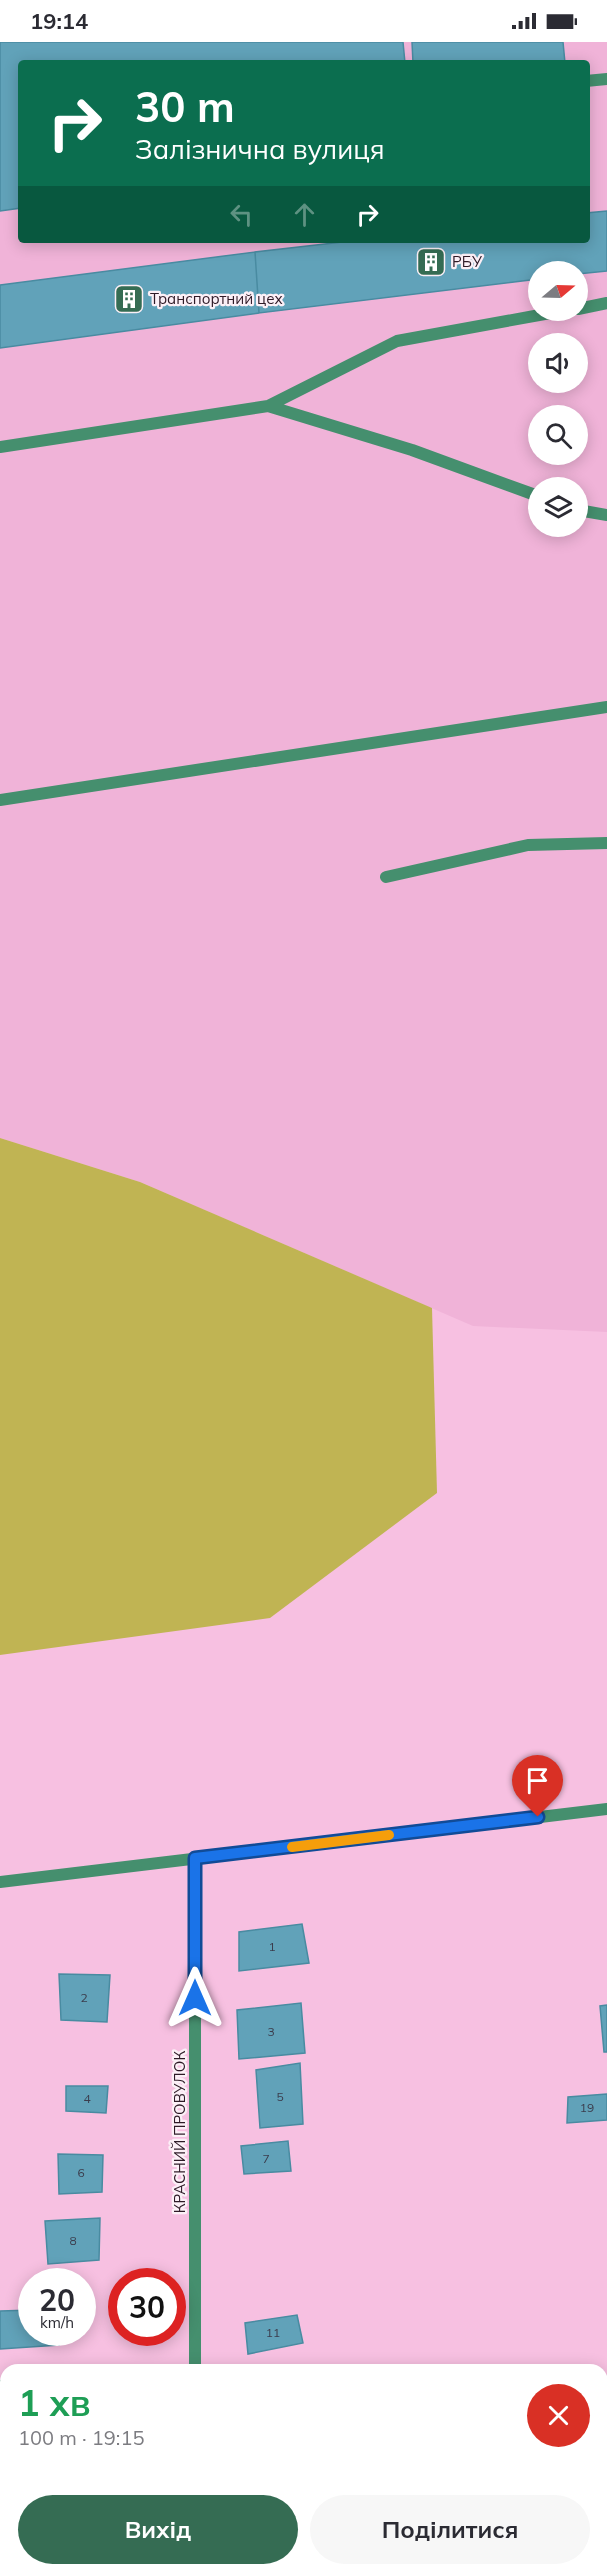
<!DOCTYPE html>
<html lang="uk">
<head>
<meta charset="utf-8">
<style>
  body { margin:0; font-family:Mulish,sans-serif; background:#f7f7f7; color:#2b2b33; height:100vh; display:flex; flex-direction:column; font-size:22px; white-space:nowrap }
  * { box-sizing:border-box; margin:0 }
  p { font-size:20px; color:#7c7c81 }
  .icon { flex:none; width:33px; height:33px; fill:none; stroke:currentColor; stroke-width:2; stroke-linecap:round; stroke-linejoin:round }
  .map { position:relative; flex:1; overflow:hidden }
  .side { position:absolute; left:0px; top:2322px; width:608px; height:212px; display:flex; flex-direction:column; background:#fff; border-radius:18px 18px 0 0; box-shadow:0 3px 15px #0003 }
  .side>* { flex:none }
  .top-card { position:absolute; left:18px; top:18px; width:572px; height:183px; border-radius:6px; box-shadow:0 3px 15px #0003; background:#0b6e4f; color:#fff; overflow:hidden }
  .needle { width:39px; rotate:71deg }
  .buttons { position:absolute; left:528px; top:219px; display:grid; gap:12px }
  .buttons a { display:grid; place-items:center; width:60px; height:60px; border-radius:50%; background:#fff; box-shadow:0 3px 15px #0003; font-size:30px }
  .speed { position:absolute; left:18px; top:2226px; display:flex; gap:12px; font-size:30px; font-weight:700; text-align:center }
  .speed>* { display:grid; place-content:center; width:78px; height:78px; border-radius:50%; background:#fff; box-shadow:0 3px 15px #0003; line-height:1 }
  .speed small { font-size:15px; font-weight:400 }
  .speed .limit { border:9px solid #d22; background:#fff; color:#111 }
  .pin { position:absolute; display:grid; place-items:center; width:51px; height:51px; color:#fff; margin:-62px -26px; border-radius:50% 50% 50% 0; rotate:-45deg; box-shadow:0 0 6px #0007 }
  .pin .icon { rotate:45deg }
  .me { position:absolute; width:66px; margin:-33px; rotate:0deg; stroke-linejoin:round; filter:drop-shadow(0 0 4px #0008) }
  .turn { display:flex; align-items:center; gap:21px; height:126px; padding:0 18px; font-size:27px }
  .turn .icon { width:78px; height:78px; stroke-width:2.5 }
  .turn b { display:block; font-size:42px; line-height:51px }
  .lanes { display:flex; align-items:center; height:57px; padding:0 18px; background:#0003; justify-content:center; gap:30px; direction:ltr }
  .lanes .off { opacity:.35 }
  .round { display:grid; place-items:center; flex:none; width:63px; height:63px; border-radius:32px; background:#f7f7f7 }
  .overview { display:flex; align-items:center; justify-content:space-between; height:102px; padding:0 18px }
  h1 { font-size:36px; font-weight:700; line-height:45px; color:#1e9e55 }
  .primary-button { display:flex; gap:12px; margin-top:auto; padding:12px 18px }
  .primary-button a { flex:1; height:69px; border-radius:36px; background:#356c53; color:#fff; font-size:24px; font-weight:700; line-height:69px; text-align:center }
  .primary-button a+a { background:#f7f7f7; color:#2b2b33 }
  .status { display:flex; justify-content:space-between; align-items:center; height:42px; padding:0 30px; background:#fff; direction:ltr }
  .status svg { height:16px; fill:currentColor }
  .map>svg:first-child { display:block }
  .built { fill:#f0b3d8; fill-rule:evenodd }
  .green { fill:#c0b453 }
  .building { fill:#61a2b9; stroke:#498ba1; stroke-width:1.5 }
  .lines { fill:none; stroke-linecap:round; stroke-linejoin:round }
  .lane { stroke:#458f6e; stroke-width:12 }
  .street { stroke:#458f6e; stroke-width:12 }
  .route-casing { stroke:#114b97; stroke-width:15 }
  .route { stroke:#1a73e8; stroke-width:10 }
  .slow { stroke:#f59e0b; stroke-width:10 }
  .labels { text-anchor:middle; stroke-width:4.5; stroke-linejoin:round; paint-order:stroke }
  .number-label { font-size:12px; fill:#3b3c4c }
  .poi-label { font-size:15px; fill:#2e1a27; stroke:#fcf0f7; text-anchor:start }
  .street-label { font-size:15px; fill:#2e1a27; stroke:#fcf0f7 }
</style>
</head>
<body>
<div class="status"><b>19:14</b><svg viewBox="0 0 49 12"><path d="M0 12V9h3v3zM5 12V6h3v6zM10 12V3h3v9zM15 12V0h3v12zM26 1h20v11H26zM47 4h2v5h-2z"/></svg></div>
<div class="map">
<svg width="607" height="2533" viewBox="0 0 607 2533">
  <rect width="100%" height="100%" fill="#f7c0e1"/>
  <path class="built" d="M 0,0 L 607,0 L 607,1290 L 473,1284 L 140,1140 L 0,1096 ZM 21,21 L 586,21 L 586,198 L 21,198 ZM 538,230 L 578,230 L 578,268 L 538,268 ZM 538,302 L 578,302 L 578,340 L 538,340 ZM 538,374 L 578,374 L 578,412 L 538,412 ZM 538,446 L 578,446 L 578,484 L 538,484 Z"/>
  <path class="green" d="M 0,1096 L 140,1140 L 432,1266 L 437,1451 L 270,1576 L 0,1613 Z"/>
  <path class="building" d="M 0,0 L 403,0 L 405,21 L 21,21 L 21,166 L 0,169 Z
    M 412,0 L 563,0 L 565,21 L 413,21 Z
    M 607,169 L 607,229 L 578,232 L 578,230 L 538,230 L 538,237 L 259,271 L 255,210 L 360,198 L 586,198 L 586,171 Z
    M 255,210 L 259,271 L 0,306 L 0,243 Z
    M 302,1882 L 309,1921 L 239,1929 L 239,1890 Z
    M 59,1932 L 110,1933 L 107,1980 L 61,1978 Z
    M 301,1961 L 305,2011 L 239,2017 L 237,1968 Z
    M 607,1963 L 607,2010 L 604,2010 L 600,1964 Z
    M 300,2021 L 303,2082 L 260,2086 L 256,2028 Z
    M 66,2044 L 108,2044 L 106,2071 L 66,2069 Z
    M 607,2052 L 607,2078 L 567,2081 L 568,2055 Z
    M 288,2099 L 291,2129 L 244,2132 L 241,2104 Z
    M 58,2112 L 103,2113 L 102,2150 L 59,2152 Z
    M 100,2176 L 99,2218 L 48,2222 L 45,2179 Z
    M 32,2268 L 32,2290 L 58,2290 L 59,2303 L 0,2307 L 0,2269 Z
    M 297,2273 L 303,2301 L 248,2312 L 245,2281 Z
    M 607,2469 L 607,2517 L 602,2517 L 602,2470 Z
    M 44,2528 L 108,2528 L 108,2533 L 44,2533 Z
    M 313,2528 L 381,2528 L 381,2533 L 314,2533 Z
    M 471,2528 L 539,2528 L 504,2533 L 472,2533 Z"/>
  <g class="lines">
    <path class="lane" d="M 586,39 L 607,37
      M 578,267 L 607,261
      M 268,364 L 397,299 L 567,268
      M 0,405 L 268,364 L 412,408 L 538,454
      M 578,468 L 607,473
      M 0,758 L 607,665
      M 386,835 L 528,803 L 607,801
      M 185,2533 L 187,2528"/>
    <path class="street" d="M 0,1840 L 607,1767
      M 195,2328 L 195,1816
      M 0,2344 L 6,2344
      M 452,2528 L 452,2533"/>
  </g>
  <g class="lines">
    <g class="route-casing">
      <path id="route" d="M 195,1956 L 195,1816 L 538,1775"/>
    </g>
    <use href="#route" class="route"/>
    <path class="slow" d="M 292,1805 L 389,1793"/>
  </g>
  <defs>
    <g id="building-square" transform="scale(1.5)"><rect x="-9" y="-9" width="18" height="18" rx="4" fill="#356c53" stroke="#fcf0f7"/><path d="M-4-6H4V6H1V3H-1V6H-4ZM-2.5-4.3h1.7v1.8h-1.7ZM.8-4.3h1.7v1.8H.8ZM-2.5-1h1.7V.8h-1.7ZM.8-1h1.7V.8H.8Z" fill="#fff"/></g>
  </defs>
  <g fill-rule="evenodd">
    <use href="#building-square" x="431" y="220"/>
    <use href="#building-square" x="129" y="257"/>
  </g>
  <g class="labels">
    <g class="number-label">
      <text x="272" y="1909">1</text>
      <text x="84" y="1960">2</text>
      <text x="271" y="1994">3</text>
      <text x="280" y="2059">5</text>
      <text x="87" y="2061">4</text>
      <text x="587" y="2070">19</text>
      <text x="266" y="2121">7</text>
      <text x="81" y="2135">6</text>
      <text x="73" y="2203">8</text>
      <text x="273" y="2295">11</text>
    </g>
    <g class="poi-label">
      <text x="452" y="225">РБУ</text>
      <text x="150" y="262">Транспортний цех</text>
    </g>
    <g class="street-label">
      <text transform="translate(180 2090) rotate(-90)" y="5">КРАСНИЙ ПРОВУЛОК</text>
    </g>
  </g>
</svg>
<div class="buttons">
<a><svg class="needle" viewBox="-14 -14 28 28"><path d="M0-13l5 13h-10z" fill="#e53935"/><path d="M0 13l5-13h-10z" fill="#7c7c81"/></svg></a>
<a><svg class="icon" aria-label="sound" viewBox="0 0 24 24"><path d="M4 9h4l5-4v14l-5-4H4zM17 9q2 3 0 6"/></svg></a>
<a><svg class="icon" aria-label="search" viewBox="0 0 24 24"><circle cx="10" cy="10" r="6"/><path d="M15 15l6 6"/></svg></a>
<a><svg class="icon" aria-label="layers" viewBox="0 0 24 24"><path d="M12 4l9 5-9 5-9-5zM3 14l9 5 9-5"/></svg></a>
</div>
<div class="speed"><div>20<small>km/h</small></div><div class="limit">30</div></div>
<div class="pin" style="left:538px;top:1775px;background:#d93025"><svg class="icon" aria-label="arrive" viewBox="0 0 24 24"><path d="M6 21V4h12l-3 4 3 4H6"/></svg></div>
<svg class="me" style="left:195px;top:1956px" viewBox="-20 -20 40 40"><path d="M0-17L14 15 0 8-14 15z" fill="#1a73e8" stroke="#fff" stroke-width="4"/></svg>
<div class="top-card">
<div class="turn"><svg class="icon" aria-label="right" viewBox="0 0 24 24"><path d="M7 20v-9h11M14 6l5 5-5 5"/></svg><div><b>30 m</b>Залізнична вулиця</div></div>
<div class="lanes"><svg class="icon off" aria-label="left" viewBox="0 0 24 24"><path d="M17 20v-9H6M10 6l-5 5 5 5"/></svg><svg class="icon off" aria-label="ahead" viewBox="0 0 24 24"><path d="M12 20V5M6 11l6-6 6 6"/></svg><svg class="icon" aria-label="right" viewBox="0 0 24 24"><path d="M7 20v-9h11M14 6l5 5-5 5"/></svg></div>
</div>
<section class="side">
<div class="overview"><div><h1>1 хв</h1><p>100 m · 19:15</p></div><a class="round" style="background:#d93025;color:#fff"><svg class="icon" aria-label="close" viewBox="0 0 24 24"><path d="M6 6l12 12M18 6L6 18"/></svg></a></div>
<div class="primary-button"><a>Вихід</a><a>Поділитися</a></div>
</section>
</div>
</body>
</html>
